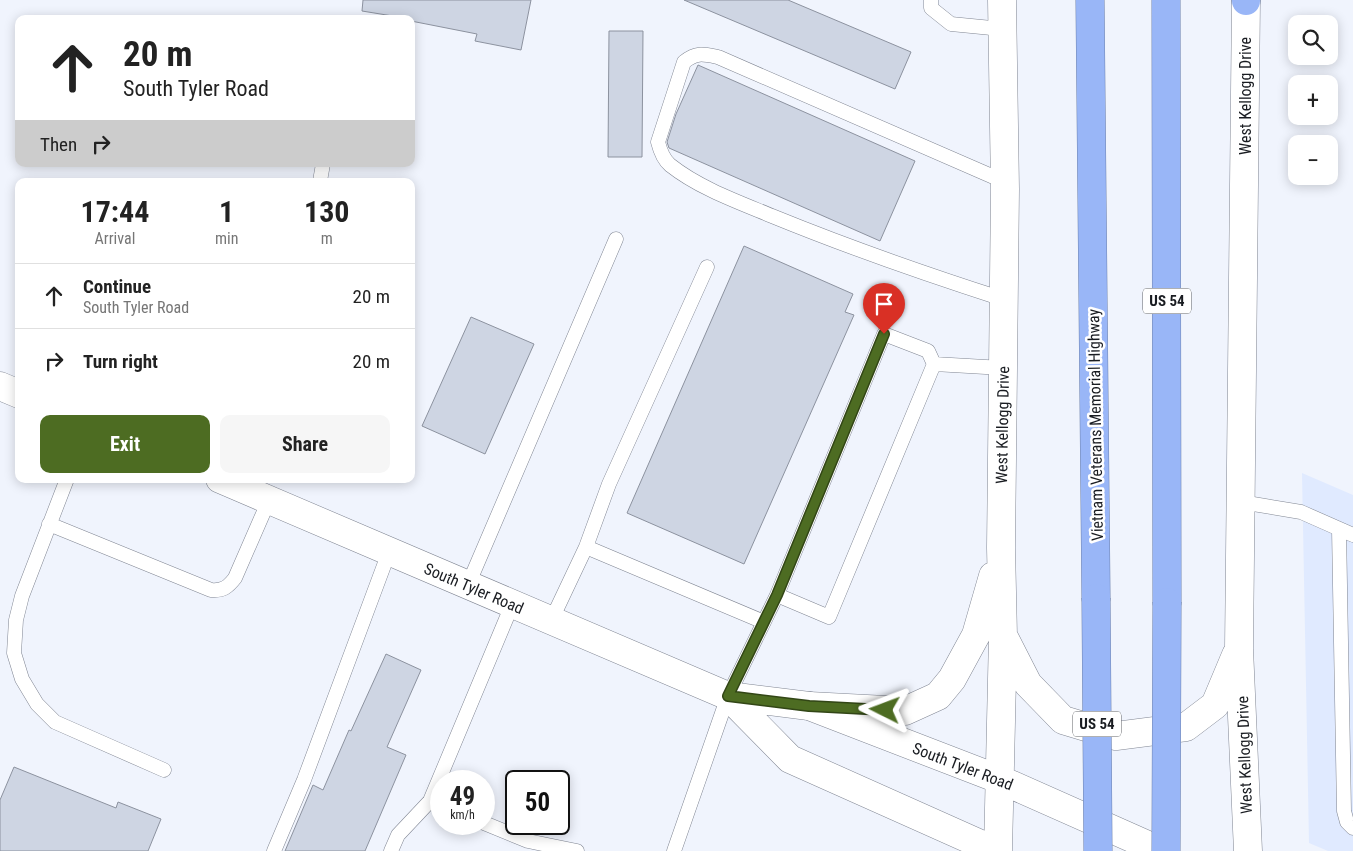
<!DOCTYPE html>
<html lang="en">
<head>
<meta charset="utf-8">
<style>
  body { margin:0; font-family:"Roboto Condensed",sans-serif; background:#f6f6f6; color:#222; height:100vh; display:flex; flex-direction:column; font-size:19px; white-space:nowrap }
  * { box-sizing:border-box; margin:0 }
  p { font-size:16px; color:#767676 }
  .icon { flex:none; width:28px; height:28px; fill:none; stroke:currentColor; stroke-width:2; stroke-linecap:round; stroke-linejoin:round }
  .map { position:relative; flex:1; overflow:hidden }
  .panel { position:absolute; left:15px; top:178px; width:400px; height:305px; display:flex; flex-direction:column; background:#fff; border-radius:10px; box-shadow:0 2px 12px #0003 }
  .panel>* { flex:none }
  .top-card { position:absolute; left:15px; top:15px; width:400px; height:152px; border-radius:10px; box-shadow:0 2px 12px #0003; background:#fff; color:#222; overflow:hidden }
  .controls { position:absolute; left:1288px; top:15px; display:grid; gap:10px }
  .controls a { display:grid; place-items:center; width:50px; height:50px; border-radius:10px; background:#fff; box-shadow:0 2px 12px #0003; font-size:25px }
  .speed { position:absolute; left:430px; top:770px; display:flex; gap:10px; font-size:25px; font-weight:700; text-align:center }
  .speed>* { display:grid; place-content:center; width:65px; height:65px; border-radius:50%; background:#fff; box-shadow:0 2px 12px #0003; line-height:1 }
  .speed small { font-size:12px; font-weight:400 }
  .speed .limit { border:2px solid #111; border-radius:8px; background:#fff; color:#111 }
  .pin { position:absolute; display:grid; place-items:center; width:42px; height:42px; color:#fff; margin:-51px -21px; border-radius:50% 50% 50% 0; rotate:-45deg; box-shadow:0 0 5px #0007 }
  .pin .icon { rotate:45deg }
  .me { position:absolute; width:55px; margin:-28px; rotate:273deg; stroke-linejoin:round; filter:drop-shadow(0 0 4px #0008) }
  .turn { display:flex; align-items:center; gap:18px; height:105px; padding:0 25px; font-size:22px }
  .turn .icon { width:65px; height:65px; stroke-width:2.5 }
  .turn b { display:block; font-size:35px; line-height:42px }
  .then { display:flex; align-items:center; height:48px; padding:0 25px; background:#0003; gap:10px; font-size:19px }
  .eta { display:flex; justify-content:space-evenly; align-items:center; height:85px; text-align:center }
  .eta b { font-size:30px; font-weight:700; line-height:35px }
  .button { display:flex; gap:10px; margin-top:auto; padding:10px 25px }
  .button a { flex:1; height:58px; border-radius:10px; background:#4d6c22; color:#fff; font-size:20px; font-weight:700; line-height:58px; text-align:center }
  .button a+a { background:#f6f6f6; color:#222 }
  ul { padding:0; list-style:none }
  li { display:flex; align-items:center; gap:15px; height:65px; padding:0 25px; border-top:1px solid #e0e0e0 }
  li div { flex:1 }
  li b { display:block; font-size:19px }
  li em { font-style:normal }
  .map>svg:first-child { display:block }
  .built { fill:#e0eaff }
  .building { fill:#ced5e3; stroke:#8c929f }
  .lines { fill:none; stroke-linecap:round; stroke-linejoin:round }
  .service-casing { stroke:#808693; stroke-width:15 }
  .tertiary-casing { stroke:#808693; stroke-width:29 }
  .secondary-casing { stroke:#808693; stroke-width:29 }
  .motorway-casing { stroke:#6c80ac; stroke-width:29 }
  .service { stroke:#fff; stroke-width:14 }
  .tertiary { stroke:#fff; stroke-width:28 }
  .secondary { stroke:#fff; stroke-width:28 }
  .motorway { stroke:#99b6f7; stroke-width:28 }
  .motorway-bridge-casing { stroke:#6c80ac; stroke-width:29; stroke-linecap:butt }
  .motorway-bridge { stroke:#99b6f7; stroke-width:28 }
  .route-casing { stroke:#324616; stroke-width:12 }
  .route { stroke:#4d6c22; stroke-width:9 }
  .labels { text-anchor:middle; stroke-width:5; stroke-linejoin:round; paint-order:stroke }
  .shield { fill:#fff; stroke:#5e6064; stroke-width:1 }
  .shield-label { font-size:15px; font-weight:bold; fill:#191c21 }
  .street-label { font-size:16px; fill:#191c21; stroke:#fff }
</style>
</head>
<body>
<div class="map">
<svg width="1353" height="851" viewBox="0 0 1353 851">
  <rect width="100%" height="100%" fill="#f0f4fd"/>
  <path class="built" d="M 1302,473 L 1353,495 L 1353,851 L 1328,851 L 1309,843 Z"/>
  <path class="building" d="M 363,0 L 531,0 L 521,50 L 475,41 L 477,34 L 411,21 L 411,19 L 362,11 Z
    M 684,0 L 788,0 L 911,52 L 895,89 Z
    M 609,31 L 643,31 L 642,157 L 608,157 Z
    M 698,65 L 915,161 L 880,241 L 669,148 L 667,142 L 676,114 Z
    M 744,246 L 853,294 L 845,312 L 854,315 L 744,564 L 627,513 Z
    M 471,317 L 534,344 L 485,454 L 422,426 Z
    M 386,654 L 421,670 L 387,747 L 406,755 L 365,851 L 285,851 L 313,785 L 323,790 L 349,730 L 351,731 Z
    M 14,767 L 116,808 L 118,802 L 161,819 L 148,851 L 0,851 L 0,800 Z"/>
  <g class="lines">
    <g class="service-casing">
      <path id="service" d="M 931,0 L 931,8 L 951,24 L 1002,29
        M 320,181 L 323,164
        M 1003,299 C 925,274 848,247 772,216 C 738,202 699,188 670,165 C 663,159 660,150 658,142 L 684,62 C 696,52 703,54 718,57 L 1003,181
        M 67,479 L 22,596 L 16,620 L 14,653 L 22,679 L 37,704 L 55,722 L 164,770
        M 1241,502 L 1301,512 L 1353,535
        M 49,524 L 211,590 C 223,591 228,587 235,578 L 269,500
        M 1339,529 L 1344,811 L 1347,822 L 1353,828
        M 586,547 L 609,484 L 707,267
        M 468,585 L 616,239
        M 777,595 L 884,334 L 928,351 L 934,364
        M 551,621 L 586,547 L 764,622
        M 441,805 L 430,801 L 512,605
        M 484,823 L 528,841 L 577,851
        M 274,851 L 304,780 L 389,552
        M 391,851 L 398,835 L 430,801
        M 674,851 L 728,696 L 777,595 L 829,617 L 934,364 L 1003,368"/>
    </g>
    <g class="tertiary-casing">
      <path id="tertiary" d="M 0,386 L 19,394
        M 220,479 L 728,696 L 809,706 L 1001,780
        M 728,696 L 790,759 L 996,851"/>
    </g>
    <g class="secondary-casing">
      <path id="secondary" d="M 1246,0 L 1239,649 L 1248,851
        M 1005,639 L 1028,684 L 1063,720 L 1116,736 L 1186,727 L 1215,705 L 1236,655
        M 809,706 L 905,711 L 938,696 L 952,679 L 976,635 L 993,576
        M 1001,780 L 1161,851
        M 998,851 L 1003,636 L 1001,548 L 1005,189 L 1002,0"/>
    </g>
    <g class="motorway-casing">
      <path id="motorway" d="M 1090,0 L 1096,598
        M 1166,0 L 1167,602
        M 1246,0 L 1246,1"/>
    </g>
    <use href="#service" class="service"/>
    <use href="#tertiary" class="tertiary"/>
    <use href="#secondary" class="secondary"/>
    <use href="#motorway" class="motorway"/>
    <g class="motorway-bridge-casing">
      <path id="motorway-bridge" d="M 1096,598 L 1098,851
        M 1166,851 L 1167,602"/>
    </g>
    <use href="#motorway-bridge" class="motorway-bridge"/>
  </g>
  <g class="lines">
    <g class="route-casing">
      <path id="route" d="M 884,334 L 777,595 L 728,696 L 809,706 L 885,710"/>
    </g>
    <use href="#route" class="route"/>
  </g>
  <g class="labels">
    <g class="shield">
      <rect x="1143" y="288.5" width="48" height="25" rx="4"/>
      <rect x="1073" y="711.5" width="48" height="25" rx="4"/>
    </g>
    <g class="shield-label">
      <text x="1167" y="306">US 54</text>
      <text x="1097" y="729">US 54</text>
    </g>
    <g class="street-label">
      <text transform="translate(1245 96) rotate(-90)" y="6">West Kellogg Drive</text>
      <text transform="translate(1002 425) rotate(-89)" y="6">West Kellogg Drive</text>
      <text transform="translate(1095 425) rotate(-91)" y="6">Vietnam Veterans Memorial Highway</text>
      <text transform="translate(474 588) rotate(23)" y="6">South Tyler Road</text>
      <text transform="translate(1244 755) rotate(-92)" y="6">West Kellogg Drive</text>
      <text transform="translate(963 766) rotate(21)" y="6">South Tyler Road</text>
    </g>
  </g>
</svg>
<div class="controls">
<a><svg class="icon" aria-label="search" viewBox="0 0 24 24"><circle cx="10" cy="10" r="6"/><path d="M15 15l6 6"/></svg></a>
<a>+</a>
<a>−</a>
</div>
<div class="speed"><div>49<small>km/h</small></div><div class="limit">50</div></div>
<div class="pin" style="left:884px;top:334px;background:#d93025"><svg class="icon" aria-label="arrive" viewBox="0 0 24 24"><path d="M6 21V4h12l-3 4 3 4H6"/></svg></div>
<svg class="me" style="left:885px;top:710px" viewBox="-20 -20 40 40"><path d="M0-17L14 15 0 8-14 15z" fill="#4d6c22" stroke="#fff" stroke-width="4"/></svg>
<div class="top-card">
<div class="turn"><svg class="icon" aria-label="ahead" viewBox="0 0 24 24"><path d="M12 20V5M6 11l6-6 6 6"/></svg><div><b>20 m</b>South Tyler Road</div></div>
<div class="then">Then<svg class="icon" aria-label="right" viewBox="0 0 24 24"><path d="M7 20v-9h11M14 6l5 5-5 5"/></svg></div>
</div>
<section class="panel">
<div class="eta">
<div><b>17:44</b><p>Arrival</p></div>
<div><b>1</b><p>min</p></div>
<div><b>130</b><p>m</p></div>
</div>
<ul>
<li><svg class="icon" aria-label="ahead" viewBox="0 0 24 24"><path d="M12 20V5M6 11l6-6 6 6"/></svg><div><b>Continue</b><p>South Tyler Road</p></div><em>20 m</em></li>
<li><svg class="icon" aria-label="right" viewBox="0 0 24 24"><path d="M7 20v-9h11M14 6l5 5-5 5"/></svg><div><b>Turn right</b></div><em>20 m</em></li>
</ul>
<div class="button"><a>Exit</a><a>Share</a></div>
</section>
</div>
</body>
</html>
